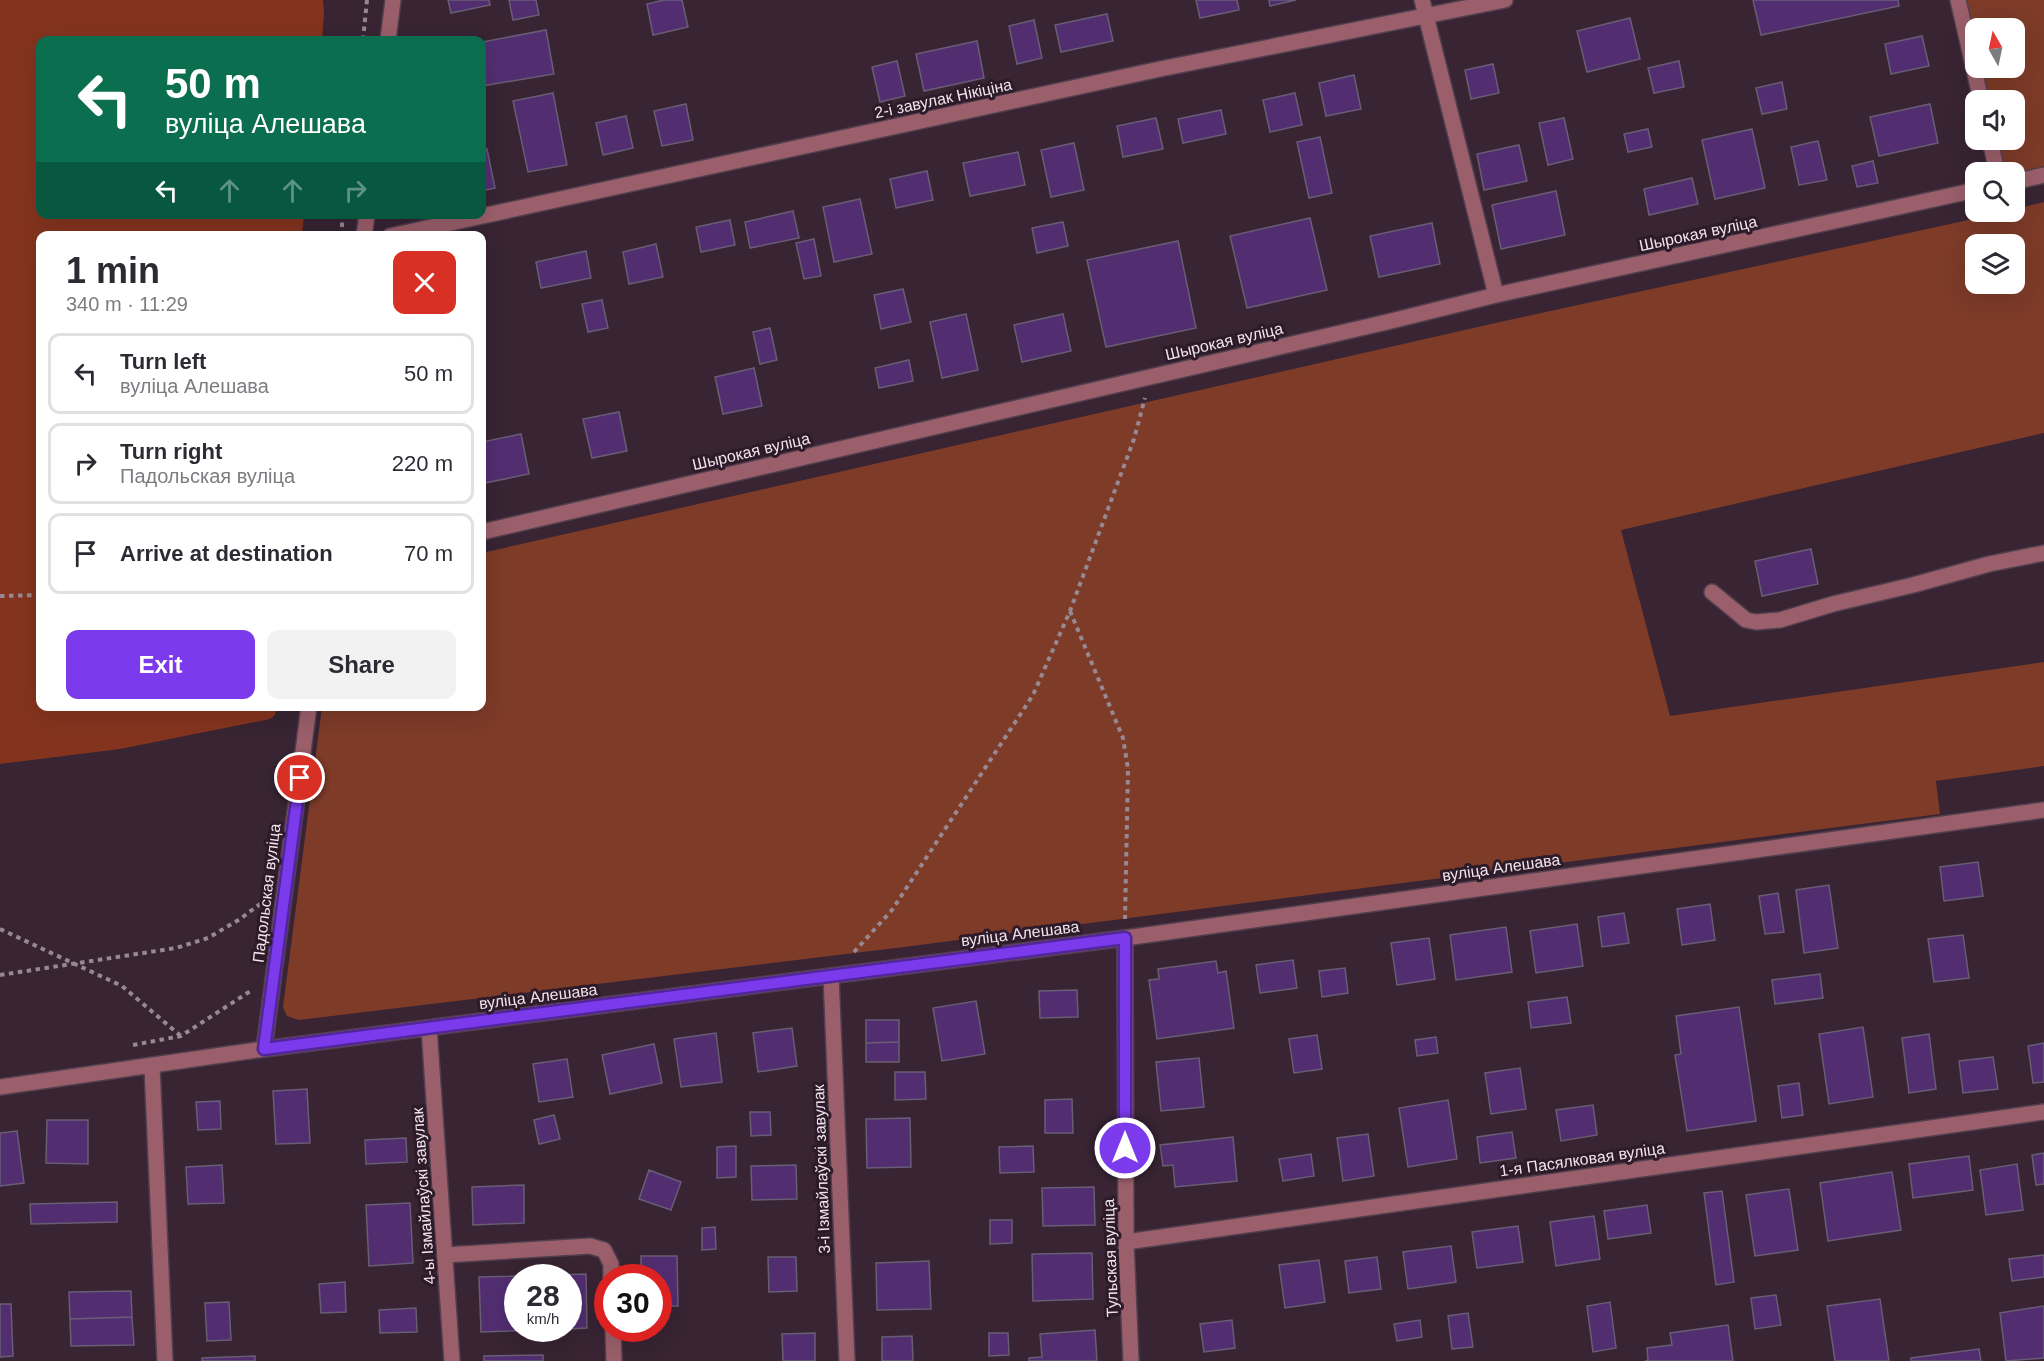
<!DOCTYPE html>
<html lang="en">
<head>
<meta charset="utf-8">
<style>
  body { margin:0; font-family:Helvetica,sans-serif; background:#f2f2f3; color:#2b2b33; height:100vh; display:flex; flex-direction:column; font-size:22px; white-space:nowrap }
  * { box-sizing:border-box; margin:0 }
  p { font-size:20px; color:#7c7c81 }
  .icon { flex:none; width:33px; height:33px; fill:none; stroke:currentColor; stroke-width:2; stroke-linecap:round; stroke-linejoin:round }
  .map { position:relative; flex:1; overflow:hidden }
  .side { position:absolute; left:36px; top:231px; width:450px; height:480px; display:flex; flex-direction:column; background:#fff; border-radius:12px; box-shadow:0 6px 24px #0002 }
  .side>* { flex:none }
  .hud { position:absolute; left:36px; top:36px; width:450px; height:183px; border-radius:12px; box-shadow:0 6px 24px #0002; background:#0b6e4f; color:#fff; overflow:hidden }
  .needle { width:39px; rotate:351deg }
  .buttons { position:absolute; left:1965px; top:18px; display:grid; gap:12px }
  .buttons a { display:grid; place-items:center; width:60px; height:60px; border-radius:12px; background:#fff; box-shadow:0 6px 24px #0002; font-size:30px }
  .speed { position:absolute; left:504px; top:1264px; display:flex; gap:12px; font-size:30px; font-weight:700; text-align:center }
  .speed>* { display:grid; place-content:center; width:78px; height:78px; border-radius:50%; background:#fff; box-shadow:0 6px 24px #0002; line-height:1 }
  .speed small { font-size:15px; font-weight:400 }
  .speed .limit { border:9px solid #d22; background:#fff; color:#111 }
  .pin { position:absolute; display:grid; place-items:center; width:51px; height:51px; color:#fff; margin:-26px; border:3px solid #fff; border-radius:50%; box-shadow:0 2px 6px #0007 }
  .me { position:absolute; width:66px; margin:-33px; rotate:0deg; stroke-linejoin:round; filter:drop-shadow(0 0 4px #0008) }
  .turn { display:flex; align-items:center; gap:21px; height:126px; padding:0 30px; font-size:27px }
  .turn .icon { width:78px; height:78px; stroke-width:2.5 }
  .turn b { display:block; font-size:42px; line-height:51px }
  .lanes { display:flex; align-items:center; height:57px; padding:0 30px; background:#0003; justify-content:center; gap:30px; direction:ltr }
  .lanes .off { opacity:.35 }
  .round { display:grid; place-items:center; flex:none; width:63px; height:63px; border-radius:12px; background:#f2f2f3 }
  .headline { display:flex; align-items:center; justify-content:space-between; height:102px; padding:0 30px }
  h1 { font-size:36px; font-weight:600; line-height:45px }
  .action { display:flex; gap:12px; margin-top:auto; padding:12px 30px }
  .action a { flex:1; height:69px; border-radius:12px; background:#7c3aed; color:#fff; font-size:24px; font-weight:600; line-height:69px; text-align:center }
  .action a+a { background:#f2f2f3; color:#2b2b33 }
  ul { padding:0; list-style:none }
  li { display:flex; align-items:center; gap:18px; height:81px; margin:0 12px 9px; padding:0 18px; border:3px solid #e1e1e2; border-radius:12px }
  li div { flex:1 }
  li b { display:block; font-size:22px }
  li em { font-style:normal }
  .map>svg:first-child { display:block }
  .green { fill:#7d3b28; fill-rule:evenodd }
  .forest { fill:#84341e }
  .building { fill:#522e71; stroke:#685d74; stroke-width:1.5 }
  .lines { fill:none; stroke-linecap:round; stroke-linejoin:round }
  .minor-casing { stroke:#523f4d; stroke-width:18 }
  .path { stroke:#988893; stroke-width:4; stroke-dasharray:4.5 4.5; stroke-linecap:butt }
  .minor { stroke:#9a5f6b; stroke-width:15 }
  .route-casing { stroke:#51269a; stroke-width:15 }
  .route { stroke:#7c3aed; stroke-width:10 }
  .labels { text-anchor:middle; stroke-width:6; stroke-linejoin:round; paint-order:stroke }
  .street-label { font-size:16px; fill:#f1e4ed; stroke:#2d1b29 }
</style>
</head>
<body>
<div class="map">
<svg width="2044" height="1361" viewBox="0 0 2044 1361">
  <rect width="100%" height="100%" fill="#382433"/>
  <path class="green" d="M 1962,0 L 2044,0 L 2044,175 L 2015,182 L 2014,172 L 1998,172 L 1991,140 L 2014,140 L 2014,100 L 1983,100 L 1976,68 L 2014,68 L 2014,28 L 1976,28 L 1975,66 Z
    M 2044,202 L 2044,433 L 1621,530 L 1670,716 L 2044,662 L 2044,766 L 1936,781 L 1940,814 L 904,947 L 299,1020 L 287,1016 L 283,1007 L 322,707 L 482,706 L 482,553 L 1491,324 L 2005,212 L 2014,212 L 2015,209 ZM 1976,244 L 2014,244 L 2014,284 L 1976,284 Z"/>
  <path class="forest" d="M 0,0 L 323,0 L 324,14 L 322,40 L 40,40 L 40,214 L 304,215 L 302,235 L 40,236 L 40,706 L 276,707 L 275,715 L 270,719 L 120,749 L 0,764 Z"/>
  <path class="building" d="M 448,0 L 489,0 L 490,5 L 451,13 Z
    M 509,0 L 536,0 L 539,15 L 513,20 Z
    M 664,0 L 682,0 L 688,27 L 653,35 L 647,4 Z
    M 1196,0 L 1237,0 L 1239,10 L 1200,18 Z
    M 1269,0 L 1296,0 L 1270,6 Z
    M 1753,0 L 1898,0 L 1899,6 L 1761,35 Z
    M 1107,14 L 1113,41 L 1061,52 L 1055,25 Z
    M 1630,18 L 1640,59 L 1587,72 L 1577,31 Z
    M 1034,20 L 1042,58 L 1017,64 L 1009,26 Z
    M 546,30 L 554,74 L 482,86 L 482,42 Z
    M 1922,36 L 1929,66 L 1891,74 L 1885,44 Z
    M 977,41 L 984,78 L 924,91 L 916,54 Z
    M 897,61 L 905,96 L 880,102 L 872,67 Z
    M 1679,61 L 1684,87 L 1654,93 L 1648,68 Z
    M 1493,64 L 1499,93 L 1471,99 L 1465,70 Z
    M 1354,75 L 1361,109 L 1326,116 L 1319,83 Z
    M 1782,82 L 1787,109 L 1762,114 L 1756,88 Z
    M 553,93 L 567,165 L 528,172 L 513,101 Z
    M 1295,93 L 1302,125 L 1270,132 L 1263,100 Z
    M 686,104 L 693,140 L 662,146 L 654,111 Z
    M 1930,104 L 1938,143 L 1879,156 L 1870,117 Z
    M 1221,110 L 1226,134 L 1183,143 L 1178,119 Z
    M 626,116 L 633,148 L 603,155 L 596,123 Z
    M 1156,118 L 1163,149 L 1123,157 L 1117,126 Z
    M 1564,118 L 1573,159 L 1548,165 L 1539,123 Z
    M 1648,129 L 1652,147 L 1628,152 L 1624,134 Z
    M 1752,129 L 1765,188 L 1715,199 L 1702,140 Z
    M 1320,137 L 1332,193 L 1309,198 L 1297,142 Z
    M 1818,141 L 1827,180 L 1799,185 L 1791,147 Z
    M 1074,143 L 1084,190 L 1051,197 L 1041,150 Z
    M 1519,145 L 1527,181 L 1484,190 L 1477,154 Z
    M 487,149 L 495,188 L 482,191 L 482,150 Z
    M 1018,152 L 1025,185 L 970,196 L 963,163 Z
    M 1873,161 L 1878,183 L 1857,187 L 1852,166 Z
    M 927,171 L 933,200 L 896,208 L 890,179 Z
    M 1692,178 L 1698,204 L 1649,215 L 1644,189 Z
    M 1556,191 L 1565,235 L 1501,249 L 1492,205 Z
    M 860,199 L 872,254 L 834,262 L 823,207 Z
    M 793,211 L 799,238 L 750,248 L 745,222 Z
    M 1310,218 L 1327,290 L 1247,308 L 1230,236 Z
    M 730,220 L 735,245 L 701,252 L 696,227 Z
    M 1063,222 L 1068,246 L 1037,253 L 1032,228 Z
    M 1432,223 L 1440,264 L 1379,277 L 1370,236 Z
    M 814,239 L 821,276 L 804,279 L 796,243 Z
    M 1178,241 L 1196,328 L 1106,347 L 1087,260 Z
    M 656,244 L 663,277 L 629,284 L 623,252 Z
    M 586,251 L 591,278 L 541,288 L 536,262 Z
    M 903,289 L 911,322 L 881,329 L 874,295 Z
    M 602,300 L 608,328 L 588,332 L 582,304 Z
    M 966,314 L 978,370 L 942,378 L 930,322 Z
    M 1063,314 L 1071,351 L 1022,362 L 1014,325 Z
    M 770,328 L 777,360 L 760,364 L 753,332 Z
    M 909,360 L 913,381 L 879,388 L 875,368 Z
    M 754,368 L 762,406 L 723,414 L 715,377 Z
    M 619,412 L 627,451 L 592,458 L 583,419 Z
    M 521,434 L 529,474 L 485,483 L 482,467 L 482,442 Z
    M 1811,549 L 1818,584 L 1762,596 L 1755,561 Z
    M 1978,862 L 1983,896 L 1944,901 L 1940,867 Z
    M 1829,885 L 1838,948 L 1804,953 L 1796,890 Z
    M 1778,893 L 1784,932 L 1765,934 L 1759,896 Z
    M 1710,904 L 1715,940 L 1682,945 L 1677,909 Z
    M 1624,913 L 1629,943 L 1602,947 L 1598,917 Z
    M 1577,924 L 1583,966 L 1536,973 L 1530,931 Z
    M 1506,927 L 1512,972 L 1456,980 L 1450,935 Z
    M 1963,935 L 1969,978 L 1934,982 L 1928,939 Z
    M 1429,938 L 1435,979 L 1397,985 L 1391,943 Z
    M 1293,960 L 1297,988 L 1260,993 L 1256,965 Z
    M 1216,961 L 1218,973 L 1226,971 L 1234,1028 L 1157,1039 L 1149,980 L 1159,979 L 1158,969 Z
    M 1345,968 L 1348,993 L 1322,997 L 1319,971 Z
    M 1820,974 L 1823,998 L 1775,1004 L 1772,980 Z
    M 1077,990 L 1078,1017 L 1040,1018 L 1039,991 Z
    M 1567,997 L 1571,1023 L 1531,1028 L 1528,1002 Z
    M 976,1001 L 985,1054 L 942,1061 L 933,1008 Z
    M 1739,1007 L 1756,1121 L 1687,1131 L 1675,1055 L 1681,1054 L 1676,1016 Z
    M 866,1020 L 899,1020 L 899,1042 L 866,1043 Z
    M 1863,1027 L 1873,1097 L 1829,1104 L 1819,1034 Z
    M 792,1028 L 797,1066 L 758,1072 L 753,1033 Z
    M 716,1033 L 722,1082 L 681,1087 L 674,1039 Z
    M 1929,1034 L 1936,1089 L 1909,1093 L 1902,1038 Z
    M 1317,1035 L 1322,1069 L 1294,1073 L 1289,1039 Z
    M 1436,1037 L 1438,1053 L 1417,1056 L 1415,1040 Z
    M 899,1042 L 899,1062 L 866,1062 L 866,1043 Z
    M 2044,1043 L 2044,1082 L 2033,1083 L 2028,1046 Z
    M 654,1044 L 662,1083 L 610,1094 L 602,1055 Z
    M 1993,1057 L 1998,1089 L 1963,1093 L 1959,1061 Z
    M 1199,1058 L 1204,1107 L 1161,1111 L 1156,1062 Z
    M 567,1059 L 573,1097 L 539,1102 L 533,1064 Z
    M 1520,1068 L 1526,1109 L 1491,1114 L 1485,1073 Z
    M 895,1072 L 925,1072 L 926,1099 L 895,1100 Z
    M 1799,1083 L 1803,1115 L 1782,1118 L 1778,1086 Z
    M 307,1089 L 310,1143 L 276,1144 L 273,1091 Z
    M 1072,1099 L 1073,1133 L 1045,1133 L 1045,1100 Z
    M 1448,1100 L 1457,1159 L 1408,1167 L 1399,1108 Z
    M 220,1101 L 221,1129 L 198,1130 L 196,1102 Z
    M 1593,1105 L 1597,1135 L 1561,1141 L 1556,1110 Z
    M 750,1112 L 770,1112 L 771,1135 L 751,1136 Z
    M 554,1115 L 560,1139 L 539,1144 L 534,1120 Z
    M 910,1118 L 911,1167 L 867,1168 L 866,1119 Z
    M 47,1120 L 88,1120 L 88,1164 L 46,1163 Z
    M 17,1131 L 24,1183 L 0,1186 L 0,1133 Z
    M 1512,1132 L 1516,1158 L 1480,1163 L 1477,1137 Z
    M 1368,1134 L 1374,1176 L 1343,1181 L 1337,1138 Z
    M 1233,1137 L 1237,1181 L 1175,1187 L 1173,1165 L 1163,1166 L 1160,1145 Z
    M 406,1138 L 407,1162 L 366,1164 L 365,1140 Z
    M 736,1146 L 736,1177 L 717,1178 L 717,1147 Z
    M 1033,1146 L 1034,1172 L 1000,1173 L 999,1147 Z
    M 2044,1153 L 2044,1184 L 2036,1185 L 2032,1155 Z
    M 1311,1154 L 1314,1176 L 1283,1181 L 1279,1159 Z
    M 1969,1156 L 1973,1190 L 1913,1198 L 1909,1164 Z
    M 2017,1164 L 2023,1210 L 1986,1215 L 1980,1170 Z
    M 222,1165 L 224,1203 L 188,1204 L 186,1167 Z
    M 796,1165 L 797,1199 L 752,1200 L 751,1166 Z
    M 649,1170 L 681,1182 L 671,1210 L 639,1199 Z
    M 1892,1172 L 1901,1230 L 1828,1241 L 1820,1183 Z
    M 524,1185 L 524,1223 L 473,1225 L 472,1187 Z
    M 1094,1187 L 1095,1225 L 1043,1226 L 1042,1188 Z
    M 1789,1189 L 1798,1250 L 1755,1256 L 1746,1195 Z
    M 1722,1191 L 1734,1282 L 1716,1285 L 1704,1193 Z
    M 117,1202 L 117,1222 L 31,1224 L 30,1204 Z
    M 410,1203 L 413,1263 L 369,1266 L 366,1205 Z
    M 1647,1205 L 1651,1233 L 1608,1239 L 1604,1211 Z
    M 1594,1216 L 1600,1259 L 1556,1266 L 1550,1222 Z
    M 990,1220 L 1012,1220 L 1012,1243 L 990,1244 Z
    M 1518,1226 L 1523,1262 L 1477,1268 L 1472,1232 Z
    M 715,1227 L 716,1249 L 702,1250 L 702,1228 Z
    M 1451,1246 L 1456,1282 L 1408,1289 L 1403,1252 Z
    M 1092,1253 L 1093,1299 L 1033,1301 L 1032,1254 Z
    M 2044,1255 L 2044,1277 L 2012,1281 L 2009,1259 Z
    M 641,1256 L 677,1256 L 678,1306 L 658,1306 L 658,1278 L 641,1278 Z
    M 768,1257 L 796,1257 L 797,1291 L 769,1292 Z
    M 1377,1257 L 1381,1289 L 1349,1293 L 1345,1261 Z
    M 1319,1260 L 1325,1302 L 1285,1308 L 1279,1265 Z
    M 929,1261 L 931,1309 L 877,1310 L 876,1263 Z
    M 586,1274 L 587,1328 L 568,1329 L 568,1278 L 518,1278 L 518,1329 L 566,1329 L 481,1332 L 479,1277 Z
    M 345,1282 L 346,1312 L 321,1313 L 319,1284 Z
    M 131,1291 L 132,1317 L 70,1319 L 69,1292 Z
    M 1776,1295 L 1781,1325 L 1755,1329 L 1751,1298 Z
    M 1880,1299 L 1889,1361 L 1835,1361 L 1827,1306 Z
    M 229,1302 L 231,1340 L 207,1341 L 205,1303 Z
    M 1610,1302 L 1616,1348 L 1593,1352 L 1587,1306 Z
    M 0,1304 L 11,1304 L 13,1356 L 0,1357 Z
    M 2044,1306 L 2044,1358 L 2006,1361 L 2000,1313 Z
    M 416,1308 L 417,1332 L 380,1333 L 379,1310 Z
    M 1468,1313 L 1473,1347 L 1452,1349 L 1448,1316 Z
    M 132,1317 L 134,1345 L 71,1346 L 70,1319 Z
    M 1232,1320 L 1235,1348 L 1204,1352 L 1200,1324 Z
    M 1420,1320 L 1422,1337 L 1397,1341 L 1394,1324 Z
    M 1728,1325 L 1733,1361 L 1645,1361 L 1648,1360 L 1647,1348 L 1672,1345 L 1670,1333 Z
    M 1095,1330 L 1097,1361 L 1029,1361 L 1029,1358 L 1042,1357 L 1040,1334 Z
    M 815,1333 L 815,1361 L 783,1361 L 782,1334 Z
    M 989,1333 L 1008,1333 L 1009,1355 L 989,1356 Z
    M 912,1336 L 913,1361 L 882,1361 L 882,1337 Z
    M 1979,1349 L 1981,1361 L 1911,1361 L 1911,1358 Z
    M 543,1355 L 543,1361 L 484,1361 L 484,1356 Z
    M 255,1356 L 255,1361 L 202,1361 L 202,1358 Z"/>
  <g class="lines">
    <g class="minor-casing">
      <path id="minor" d="M 1422,0 L 1496,295
        M 1958,0 L 1981,100
        M 388,40 L 393,0
        M 1990,140 L 1997,172
        M 2014,182 L 2044,175
        M 364,236 L 367,214
        M 390,236 L 1160,69 L 1505,0
        M 482,532 L 1387,322 L 1496,295 L 1976,190
        M 1712,592 L 1746,620 L 1756,622 L 1780,620 L 1833,604 L 1913,585 L 1989,564 L 2044,553
        M 1125,938 L 1126,1242 L 1131,1361
        M 831,976 L 847,1361
        M 429,1028 L 452,1361
        M 264,1049 L 309,706
        M 152,1066 L 165,1361
        M 0,1087 L 264,1049 L 1125,938 L 2044,810
        M 1126,1242 L 2044,1112
        M 445,1255 L 590,1246 L 604,1250 L 611,1264 L 611,1278
        M 613,1329 L 614,1361"/>
    </g>
    <path class="path" d="M 363,40 L 367,0
      M 341,236 L 343,214
      M 0,596 L 40,595
      M 1070,611 L 1123,738 L 1128,769 L 1125,919
      M 0,929 L 122,986 L 182,1037
      M 854,952 L 892,910 L 1033,695 L 1070,611 L 1134,439 L 1145,398
      M 0,975 L 176,948 L 208,938 L 240,919 L 264,901
      M 133,1045 L 181,1036 L 252,990"/>
    <use href="#minor" class="minor"/>
  </g>
  <g class="lines">
    <g class="route-casing">
      <path id="route" d="M 300,778 L 264,1049 L 1125,938 L 1125,1148"/>
    </g>
    <use href="#route" class="route"/>
  </g>
  <g class="labels">
    <g class="street-label">
      <text transform="translate(943 98) rotate(-12)" y="6">2-і завулак Нікіціна</text>
      <text transform="translate(1698 233) rotate(-12)" y="6">Шырокая вуліца</text>
      <text transform="translate(1224 341) rotate(-13)" y="6">Шырокая вуліца</text>
      <text transform="translate(751 451) rotate(-13)" y="6">Шырокая вуліца</text>
      <text transform="translate(1501 867) rotate(-8)" y="6">вуліца Алешава</text>
      <text transform="translate(266 893) rotate(-83)" y="6">Падольская вуліца</text>
      <text transform="translate(1020 933) rotate(-7)" y="6">вуліца Алешава</text>
      <text transform="translate(538 996) rotate(-7)" y="6">вуліца Алешава</text>
      <text transform="translate(1582 1159) rotate(-8)" y="6">1-я Пасялковая вуліца</text>
      <text transform="translate(821 1169) rotate(-92)" y="6">3-і Ізмайлаўскі завулак</text>
      <text transform="translate(423 1196) rotate(-94)" y="6">4-ы Ізмайлаўскі завулак</text>
      <text transform="translate(1110 1258) rotate(-92)" y="6">Тульская вуліца</text>
    </g>
  </g>
</svg>
<div class="buttons">
<a><svg class="needle" viewBox="-14 -14 28 28"><path d="M0-13l5 13h-10z" fill="#e53935"/><path d="M0 13l5-13h-10z" fill="#7c7c81"/></svg></a>
<a><svg class="icon" aria-label="sound" viewBox="0 0 24 24"><path d="M4 9h4l5-4v14l-5-4H4zM17 9q2 3 0 6"/></svg></a>
<a><svg class="icon" aria-label="search" viewBox="0 0 24 24"><circle cx="10" cy="10" r="6"/><path d="M15 15l6 6"/></svg></a>
<a><svg class="icon" aria-label="layers" viewBox="0 0 24 24"><path d="M12 4l9 5-9 5-9-5zM3 14l9 5 9-5"/></svg></a>
</div>
<div class="speed"><div>28<small>km/h</small></div><div class="limit">30</div></div>
<div class="pin" style="left:300px;top:778px;background:#d93025"><svg class="icon" aria-label="arrive" viewBox="0 0 24 24"><path d="M6 21V4h12l-3 4 3 4H6"/></svg></div>
<svg class="me" style="left:1125px;top:1148px" viewBox="-20 -20 40 40"><circle r="17" fill="#7c3aed" stroke="#fff" stroke-width="3"/><path d="M0-11L8 9 0 5-8 9z" fill="#fff"/></svg>
<div class="hud">
<div class="turn"><svg class="icon" aria-label="left" viewBox="0 0 24 24"><path d="M17 20v-9H6M10 6l-5 5 5 5"/></svg><div><b>50 m</b>вуліца Алешава</div></div>
<div class="lanes"><svg class="icon" aria-label="left" viewBox="0 0 24 24"><path d="M17 20v-9H6M10 6l-5 5 5 5"/></svg><svg class="icon off" aria-label="ahead" viewBox="0 0 24 24"><path d="M12 20V5M6 11l6-6 6 6"/></svg><svg class="icon off" aria-label="ahead" viewBox="0 0 24 24"><path d="M12 20V5M6 11l6-6 6 6"/></svg><svg class="icon off" aria-label="right" viewBox="0 0 24 24"><path d="M7 20v-9h11M14 6l5 5-5 5"/></svg></div>
</div>
<section class="side">
<div class="headline"><div><h1>1 min</h1><p>340 m · 11:29</p></div><a class="round" style="background:#d93025;color:#fff"><svg class="icon" aria-label="close" viewBox="0 0 24 24"><path d="M6 6l12 12M18 6L6 18"/></svg></a></div>
<ul>
<li><svg class="icon" aria-label="left" viewBox="0 0 24 24"><path d="M17 20v-9H6M10 6l-5 5 5 5"/></svg><div><b>Turn left</b><p>вуліца Алешава</p></div><em>50 m</em></li>
<li><svg class="icon" aria-label="right" viewBox="0 0 24 24"><path d="M7 20v-9h11M14 6l5 5-5 5"/></svg><div><b>Turn right</b><p>Падольская вуліца</p></div><em>220 m</em></li>
<li><svg class="icon" aria-label="arrive" viewBox="0 0 24 24"><path d="M6 21V4h12l-3 4 3 4H6"/></svg><div><b>Arrive at destination</b></div><em>70 m</em></li>
</ul>
<div class="action"><a>Exit</a><a>Share</a></div>
</section>
</div>
</body>
</html>
